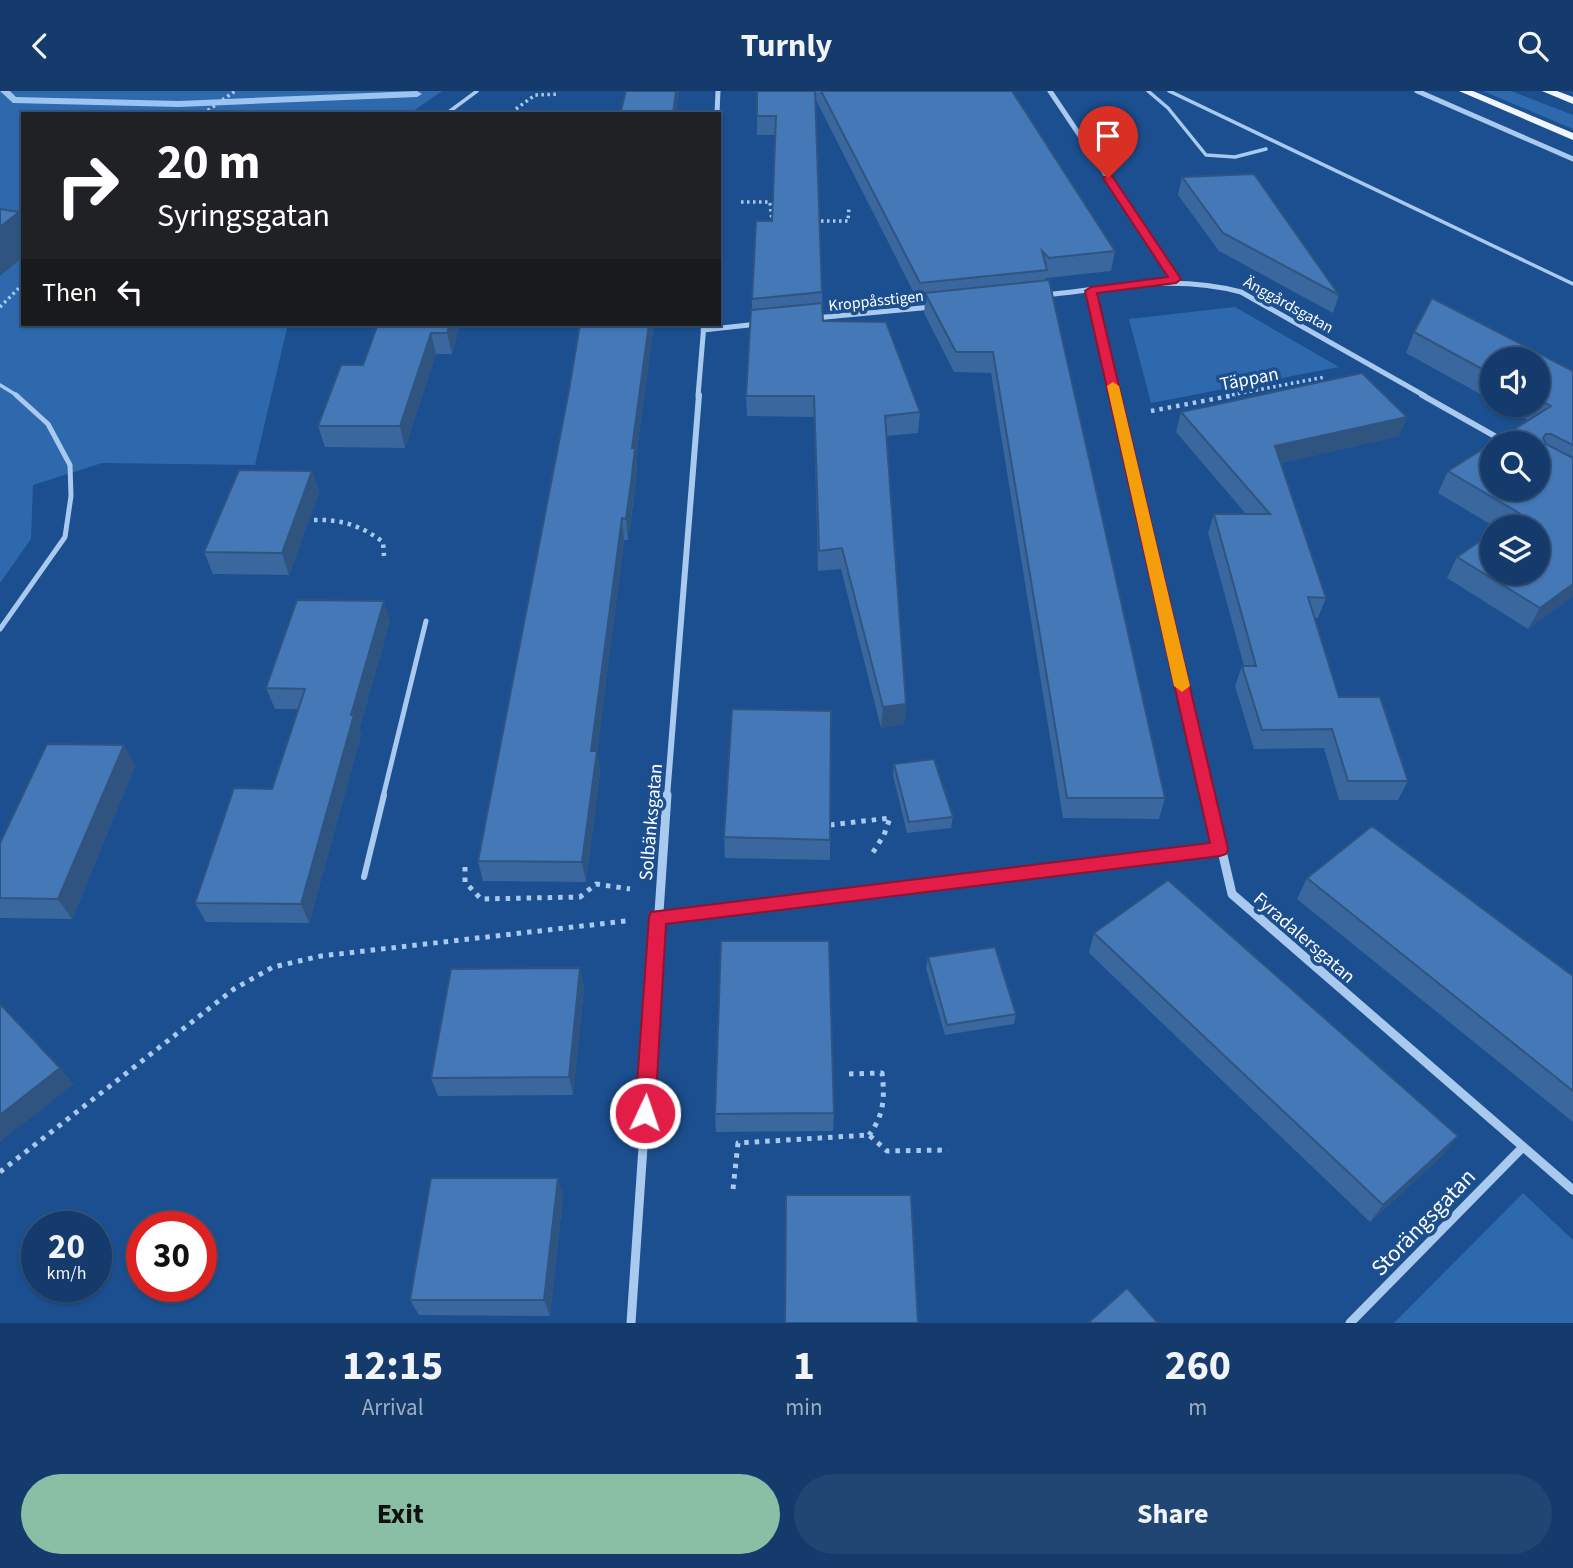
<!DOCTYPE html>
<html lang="en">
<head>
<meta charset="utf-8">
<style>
  body { margin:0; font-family:"Source Sans 3",sans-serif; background:#214673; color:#f1f3f6; height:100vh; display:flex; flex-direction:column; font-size:26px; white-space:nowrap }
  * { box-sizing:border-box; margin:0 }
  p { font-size:23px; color:#9dadc1 }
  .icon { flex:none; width:38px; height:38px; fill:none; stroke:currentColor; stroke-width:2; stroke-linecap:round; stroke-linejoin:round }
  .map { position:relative; height:1232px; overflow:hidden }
  .sheet { display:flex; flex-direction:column; background:#143b6b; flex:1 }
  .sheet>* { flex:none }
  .banner { position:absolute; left:21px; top:21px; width:700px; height:214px; border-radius:0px; box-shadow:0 2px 5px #0004,0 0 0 2px #33557e; background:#202124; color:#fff; overflow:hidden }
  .tools { position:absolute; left:1480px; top:256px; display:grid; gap:14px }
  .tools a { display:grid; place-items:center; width:70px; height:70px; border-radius:50%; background:#143b6b; box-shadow:0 2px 5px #0004,0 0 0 2px #33557e; font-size:35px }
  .speed { position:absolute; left:21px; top:1120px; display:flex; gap:14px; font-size:35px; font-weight:700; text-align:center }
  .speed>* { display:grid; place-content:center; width:91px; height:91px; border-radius:50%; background:#143b6b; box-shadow:0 2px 5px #0004,0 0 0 2px #33557e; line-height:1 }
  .speed small { font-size:18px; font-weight:400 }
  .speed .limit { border:10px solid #d22; background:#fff; color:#111 }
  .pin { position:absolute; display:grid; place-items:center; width:60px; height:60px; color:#fff; margin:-72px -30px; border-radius:50% 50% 50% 0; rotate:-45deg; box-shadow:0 0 7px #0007 }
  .pin .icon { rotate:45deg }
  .me { position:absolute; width:77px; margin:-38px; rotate:3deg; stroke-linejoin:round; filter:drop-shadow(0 0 5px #0008) }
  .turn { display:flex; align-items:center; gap:24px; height:147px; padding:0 21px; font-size:32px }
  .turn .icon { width:91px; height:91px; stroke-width:2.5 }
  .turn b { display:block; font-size:49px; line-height:60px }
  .then { display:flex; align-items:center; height:66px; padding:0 21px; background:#0003; gap:14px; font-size:26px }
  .eta { display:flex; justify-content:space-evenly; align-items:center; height:119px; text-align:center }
  .eta b { font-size:42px; font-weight:700; line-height:49px }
  .button { display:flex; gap:14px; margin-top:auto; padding:14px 21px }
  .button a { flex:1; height:80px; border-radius:42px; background:#8abfa5; color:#111; font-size:28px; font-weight:700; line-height:80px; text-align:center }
  .button a+a { background:#214673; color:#f1f3f6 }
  header { display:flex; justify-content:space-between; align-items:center; height:91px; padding:0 21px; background:#143b6b; font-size:32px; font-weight:700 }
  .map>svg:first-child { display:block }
  .green { fill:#2e69ad }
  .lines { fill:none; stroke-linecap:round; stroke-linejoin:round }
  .stream { fill:#9cc4f0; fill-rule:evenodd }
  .path-far2 { stroke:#a9c9ee; stroke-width:3.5; stroke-dasharray:2.5 3.5; stroke-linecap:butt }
  .path-far1 { stroke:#a9c9ee; stroke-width:4.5; stroke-dasharray:3.5 5; stroke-linecap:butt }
  .path { stroke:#a9c9ee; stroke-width:5; stroke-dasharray:4.5 6; stroke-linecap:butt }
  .service-far2 { stroke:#a9c9ee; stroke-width:3.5 }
  .service-far1 { stroke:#a9c9ee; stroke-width:5 }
  .service { stroke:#a9c9ee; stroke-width:6 }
  .minor-far2 { stroke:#a9c9ee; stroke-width:5 }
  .minor-far1 { stroke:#a9c9ee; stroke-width:6 }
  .minor { stroke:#a9c9ee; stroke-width:9 }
  .primary { fill:#f0f6ff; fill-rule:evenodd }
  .wall { fill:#3a679d; fill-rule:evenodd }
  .shaded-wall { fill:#305480 }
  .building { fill:#4478b7; stroke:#305480; stroke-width:2; fill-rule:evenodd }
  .route { fill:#e11d48; stroke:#92132f; stroke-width:2 }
  .slow { fill:#f59e0b }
  .labels { text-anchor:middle; stroke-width:7; stroke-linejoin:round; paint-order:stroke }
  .far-street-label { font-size:16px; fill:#fff; stroke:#1b4f8f }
  .street-label { font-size:19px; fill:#fff; stroke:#1b4f8f }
  .near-street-label { font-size:23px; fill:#fff; stroke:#1b4f8f }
</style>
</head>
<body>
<header><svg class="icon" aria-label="back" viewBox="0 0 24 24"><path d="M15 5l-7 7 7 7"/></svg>Turnly<svg class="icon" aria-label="search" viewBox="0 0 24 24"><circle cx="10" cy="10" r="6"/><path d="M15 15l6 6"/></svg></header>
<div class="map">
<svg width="1573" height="1232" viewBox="0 0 1573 1232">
  <rect width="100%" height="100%" fill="#1b4f8f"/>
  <path class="green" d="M 0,0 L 442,0 L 409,23 L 23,23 L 23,233 L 288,233 L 255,374 L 102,372 L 33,394 L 31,448 L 0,492 Z
    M 1483,0 L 1511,0 L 1573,24 L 1573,38 Z
    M 1235,216 L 1339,276 L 1151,312 L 1129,228 Z
    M 1523,1102 L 1573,1149 L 1573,1232 L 1394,1232 Z"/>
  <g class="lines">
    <path class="stream" d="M 0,0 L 10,0 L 16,6 L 179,10 L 417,0 L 422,3 L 417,6 L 179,16 L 13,12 Z"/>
    <path class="path-far2" d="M 516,18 L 535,4 L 559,3
      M 203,23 L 235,0
      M 741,111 L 770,111 L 772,130 L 775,130
      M 815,130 L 848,130 L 849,116
      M 0,216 L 23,193
      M 1226,305 L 1325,286"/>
    <path class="path-far1" d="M 1151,320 L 1235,304
      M 314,429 C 341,428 362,435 383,451 L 384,465"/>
    <path class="path" d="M 830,734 L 890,727 L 884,744 L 870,766
      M 465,776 L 465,791 L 481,808 L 580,806 L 596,793 L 630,798
      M 849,983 L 882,982 C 885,1007 884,1024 869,1044
      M 0,1081 L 234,898 L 273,876 L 321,865 L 626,830
      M 733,1098 L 738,1052 L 869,1044 L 887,1060 L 948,1059"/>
    <path class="service-far2" d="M 1148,0 L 1168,17 L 1206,64 L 1235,66 L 1266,58
      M 1169,0 L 1573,193
      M 446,23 L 477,0
      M 0,294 L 18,305"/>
    <path class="service-far1" d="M 0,538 L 65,446 L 71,405 L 70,374 L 48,333 L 16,304
      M 383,706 L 426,530"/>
    <path class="service" d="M 364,786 L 384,704"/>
    <path class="minor-far2" d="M 1050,0 L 1176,188
      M 1417,0 L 1573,68
      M 717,23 L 718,0
      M 1091,200 L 1116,305
      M 1045,204 C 1111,197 1175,183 1241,201 L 1425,305
      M 815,227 L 932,216
      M 703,239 L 758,233
      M 698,305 L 704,233"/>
    <path class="minor-far1" d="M 1115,304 L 1209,706
      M 1422,304 L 1507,352
      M 667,706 L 699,304"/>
    <path class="minor" d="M 1209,704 L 1232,803 L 1573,1099
      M 658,826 L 1220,758
      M 631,1232 L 667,704
      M 1350,1232 L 1523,1056"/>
    <path class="primary" d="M 1459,0 L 1473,0 L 1573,42 L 1573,49 Z
      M 1542,0 L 1557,0 L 1573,6 L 1573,13 Z"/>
  </g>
  <path class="wall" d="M 757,0 L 1012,0 L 1115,160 L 1111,180 L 1046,187 L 1045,189 L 1165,707 L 1159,728 L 1063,727 L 991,282 L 954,281 L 924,222 L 925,211 L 919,212 L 815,7 L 823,230 L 920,321 L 918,342 L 886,345 L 906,613 L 904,633 L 881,637 L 841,478 L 818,480 L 814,326 L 747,325 L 746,305 L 752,219 L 752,208 L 772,130 L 775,44 L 757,44 Z
    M 1182,86 L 1339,204 L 1333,222 L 1219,160 L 1178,104 Z
    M 1432,207 L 1573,280 L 1573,505 L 1528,538 L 1447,487 L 1457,466 L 1493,441 L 1493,481 L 1538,481 L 1538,436 L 1495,436 L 1438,402 L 1448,380 L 1528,329 L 1499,313 L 1538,313 L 1538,268 L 1493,268 L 1493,310 L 1406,262 L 1414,241 ZM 1493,352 L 1538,352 L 1538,397 L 1493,397 Z
    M 378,233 L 460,233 L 452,263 L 436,263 L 405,357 L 325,356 L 318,335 L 363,274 Z
    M 580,233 L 654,233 L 636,365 L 637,378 L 633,413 L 628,449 L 624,449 L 597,661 L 600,681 L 586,791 L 483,790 L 478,770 L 569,299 Z
    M 1181,321 L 1407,326 L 1399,345 L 1281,372 L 1326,507 L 1318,527 L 1315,527 L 1339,606 L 1408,690 L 1398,709 L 1339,709 L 1324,657 L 1254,658 L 1235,595 L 1242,575 L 1244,575 L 1208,442 L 1214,423 L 1246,423 L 1176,341 Z
    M 312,380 L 319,401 L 289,484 L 213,483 L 204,461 Z
    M 390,530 L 359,639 L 361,644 L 309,832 L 206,831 L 195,812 L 272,698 L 298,618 L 275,618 L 266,597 Z
    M 124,654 L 135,675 L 72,828 L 0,827 L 0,752 Z
    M 894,673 L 953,726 L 951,737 L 907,742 L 893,684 Z
    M 724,746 L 830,749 L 830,769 L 725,767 Z
    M 1307,787 L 1573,885 L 1573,1031 L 1297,808 Z
    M 1094,842 L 1444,1063 L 1370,1131 L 1089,862 Z
    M 928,866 L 1016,923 L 1014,933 L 945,944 L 926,877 Z
    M 580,877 L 584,897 L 573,1004 L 438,1005 L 431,987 Z
    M 834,1022 L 833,1040 L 716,1041 L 715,1023 Z
    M 563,1104 L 550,1225 L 419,1224 L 410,1209 Z"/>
  <path class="shaded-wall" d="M 676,0 L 679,0 L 679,5 L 676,23 L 673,23 Z
    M 19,121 L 23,130 L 23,166 L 0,185 L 0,136 Z
    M 450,233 L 460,233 L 452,263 L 447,242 Z
    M 649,233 L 654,233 L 636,365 L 637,378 L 628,449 L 626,428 L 632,357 Z
    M 431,242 L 436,263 L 405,357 L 400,335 Z
    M 1407,326 L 1399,345 L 1269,375 L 1275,355 Z
    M 312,380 L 319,401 L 289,484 L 282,462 Z
    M 622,427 L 624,449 L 597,661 L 600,681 L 586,791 L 582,771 L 591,660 Z
    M 1573,493 L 1573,505 L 1528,538 L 1540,517 Z
    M 384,510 L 390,530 L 359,639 L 361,644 L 309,832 L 301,813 L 351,624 Z
    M 906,613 L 904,633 L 881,637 L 883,616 Z
    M 124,654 L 135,675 L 72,828 L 58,808 Z
    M 580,877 L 584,897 L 573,1004 L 569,986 Z
    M 60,977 L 74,993 L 0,1051 L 0,1024 Z
    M 1458,1045 L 1444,1063 L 1370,1131 L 1383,1114 Z
    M 558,1087 L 563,1104 L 550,1225 L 544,1209 Z"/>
  <path class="building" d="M 626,0 L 676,0 L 673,23 L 620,23 Z
    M 757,0 L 815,0 L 822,201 L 752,208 L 756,130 L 772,130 L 776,25 L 757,25 Z
    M 821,0 L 1012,0 L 1115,160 L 1049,167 L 1042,160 L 1047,179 L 920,192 Z
    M 1254,83 L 1339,204 L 1223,142 L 1182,86 Z
    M 0,118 L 19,121 L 0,136 Z
    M 1049,189 L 1165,707 L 1067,707 L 993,261 L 956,261 L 925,202 Z
    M 1432,207 L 1573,280 L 1573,354 L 1551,343 L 1546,343 L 1543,347 L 1546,353 L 1573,367 L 1573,493 L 1540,517 L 1457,466 L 1493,441 L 1493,481 L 1538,481 L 1538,436 L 1500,436 L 1519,422 L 1448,380 L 1551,315 L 1538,308 L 1538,268 L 1493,268 L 1493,284 L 1414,241 ZM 1493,352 L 1538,352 L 1538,397 L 1493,397 Z
    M 822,212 L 823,230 L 886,231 L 920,321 L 885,325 L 906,613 L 883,616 L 842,457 L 819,460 L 814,305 L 746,305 L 751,219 Z
    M 378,233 L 450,233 L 447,242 L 431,242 L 400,335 L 318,335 L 341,274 L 363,274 Z
    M 580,233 L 649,233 L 632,357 L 635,357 L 631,392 L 626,428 L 622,427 L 591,660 L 597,660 L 582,771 L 478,770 L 569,299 Z
    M 1362,282 L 1407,326 L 1275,355 L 1326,507 L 1308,506 L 1339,606 L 1380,606 L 1408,690 L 1348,690 L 1332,638 L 1262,639 L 1242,575 L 1256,575 L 1214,423 L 1270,423 L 1181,321 Z
    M 239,379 L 312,380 L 282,462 L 204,461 Z
    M 297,509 L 384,510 L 351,624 L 354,624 L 301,813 L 195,812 L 234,697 L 272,698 L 305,598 L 266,597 Z
    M 732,618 L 831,620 L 830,749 L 724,746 Z
    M 47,653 L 124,654 L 58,808 L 0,807 L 0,752 Z
    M 934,668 L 953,726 L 909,731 L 894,673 Z
    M 1372,735 L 1573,885 L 1573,1000 L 1307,787 Z
    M 1168,789 L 1458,1045 L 1383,1114 L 1094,842 Z
    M 721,850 L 829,850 L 834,1022 L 715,1023 Z
    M 995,856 L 1016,923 L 947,934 L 928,866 Z
    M 580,877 L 569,986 L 431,987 L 451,878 Z
    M 0,913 L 60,977 L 0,1024 Z
    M 431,1087 L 558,1087 L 544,1209 L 410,1209 Z
    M 786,1104 L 911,1104 L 918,1232 L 785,1232 Z
    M 1127,1197 L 1158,1232 L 1088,1232 Z"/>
  <path class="route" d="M 1108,84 L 1112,85 L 1181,188 L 1176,192 L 1097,202 L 1228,758 L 1226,763 L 1220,765 L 666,833 L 655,1022 L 652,1028 L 645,1031 L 638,1028 L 635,1022 L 649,826 L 651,821 L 1210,752 L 1085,200 L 1091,196 L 1168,186 L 1103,87 Z"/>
  <path class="slow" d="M 1113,291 L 1119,295 L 1190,595 L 1182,601 L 1174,595 L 1107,295 Z"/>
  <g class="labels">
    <g class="far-street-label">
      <text transform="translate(876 209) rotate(-6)" y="6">Kroppåsstigen</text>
      <text transform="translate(1289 213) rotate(29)" y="6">Änggårdsgatan</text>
    </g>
    <g class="street-label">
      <text transform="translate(1249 287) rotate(-11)" y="7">Täppan</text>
      <text transform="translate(650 731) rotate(-85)" y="7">Solbänksgatan</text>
      <text transform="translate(1305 846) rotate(41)" y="7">Fyradalersgatan</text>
    </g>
    <g class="near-street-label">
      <text transform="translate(1423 1131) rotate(-46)" y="8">Storängsgatan</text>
    </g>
  </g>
</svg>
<div class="tools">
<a><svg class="icon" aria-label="sound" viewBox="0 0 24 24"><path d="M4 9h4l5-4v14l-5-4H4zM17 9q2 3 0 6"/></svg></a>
<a><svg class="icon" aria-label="search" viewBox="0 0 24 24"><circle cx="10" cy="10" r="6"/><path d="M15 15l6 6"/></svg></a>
<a><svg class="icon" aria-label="layers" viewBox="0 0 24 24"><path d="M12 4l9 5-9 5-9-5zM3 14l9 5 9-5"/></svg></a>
</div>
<div class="speed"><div>20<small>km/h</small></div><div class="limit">30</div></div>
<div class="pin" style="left:1108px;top:87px;background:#d93025"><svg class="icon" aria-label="arrive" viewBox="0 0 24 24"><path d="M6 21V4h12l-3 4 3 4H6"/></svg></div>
<svg class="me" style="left:645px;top:1022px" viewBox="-20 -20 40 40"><circle r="17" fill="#e11d48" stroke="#fff" stroke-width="3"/><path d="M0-11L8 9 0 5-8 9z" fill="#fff"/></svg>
<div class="banner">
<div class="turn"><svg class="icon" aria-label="right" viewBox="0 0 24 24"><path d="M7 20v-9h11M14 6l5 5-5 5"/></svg><div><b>20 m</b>Syringsgatan</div></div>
<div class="then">Then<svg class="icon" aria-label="left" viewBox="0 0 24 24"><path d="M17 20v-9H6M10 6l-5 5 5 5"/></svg></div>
</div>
</div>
<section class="sheet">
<div class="eta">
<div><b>12:15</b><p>Arrival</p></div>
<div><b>1</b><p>min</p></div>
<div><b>260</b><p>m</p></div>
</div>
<div class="button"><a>Exit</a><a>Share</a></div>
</section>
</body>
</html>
